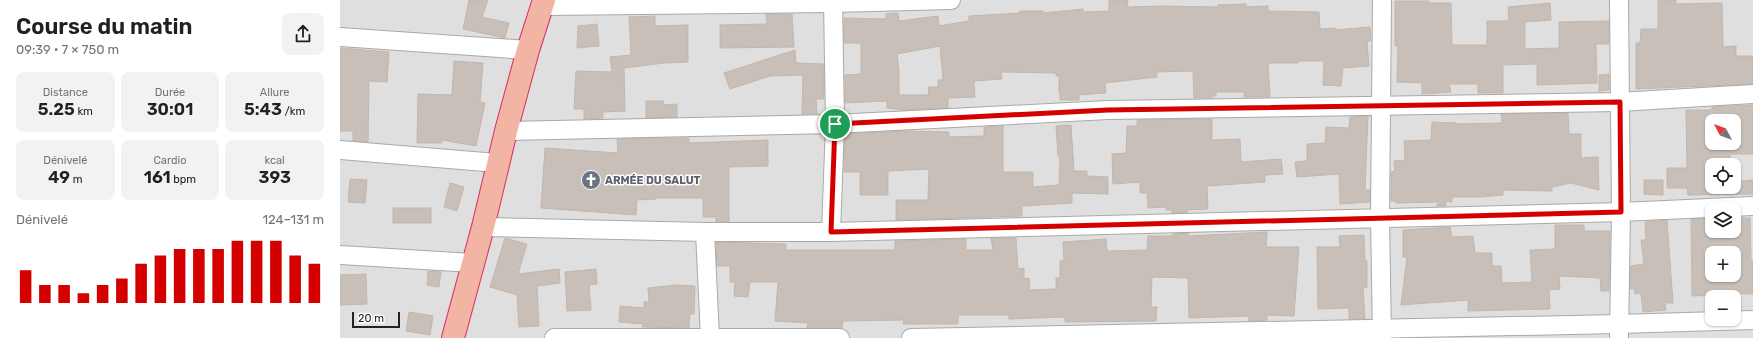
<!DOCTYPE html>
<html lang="fr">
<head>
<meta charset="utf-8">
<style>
  :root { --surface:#fff; --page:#f2f2f2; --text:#202124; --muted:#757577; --accent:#d40000 }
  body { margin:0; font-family:Rubik,sans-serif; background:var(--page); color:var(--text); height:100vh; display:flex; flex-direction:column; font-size:15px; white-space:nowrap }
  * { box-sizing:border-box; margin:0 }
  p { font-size:13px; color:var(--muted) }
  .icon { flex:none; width:22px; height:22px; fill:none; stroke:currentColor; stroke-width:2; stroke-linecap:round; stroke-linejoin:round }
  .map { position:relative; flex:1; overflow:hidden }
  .details { display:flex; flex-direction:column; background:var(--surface); width:340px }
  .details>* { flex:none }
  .needle { width:26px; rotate:311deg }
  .buttons { position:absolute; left:1365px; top:114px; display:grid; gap:8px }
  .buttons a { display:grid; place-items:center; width:36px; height:36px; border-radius:8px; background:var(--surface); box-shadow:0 1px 3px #0004; font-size:20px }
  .scale { position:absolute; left:12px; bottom:10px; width:48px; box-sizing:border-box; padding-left:4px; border:2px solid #222; border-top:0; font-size:11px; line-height:14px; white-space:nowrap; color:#222; -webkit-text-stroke:3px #fff; paint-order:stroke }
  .pin { position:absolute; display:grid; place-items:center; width:34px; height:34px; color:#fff; margin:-17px; border:2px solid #fff; border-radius:50%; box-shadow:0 1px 4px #0007 }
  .round { display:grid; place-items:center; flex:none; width:42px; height:42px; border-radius:8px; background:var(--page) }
  .headline { display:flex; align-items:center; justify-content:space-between; height:68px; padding:0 16px }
  h1 { font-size:22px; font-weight:600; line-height:30px }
  .stats { display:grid; grid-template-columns:repeat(3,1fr); gap:6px; height:68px; padding:4px 16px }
  .stats div { display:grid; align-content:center; border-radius:8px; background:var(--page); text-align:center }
  .stats b { font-size:17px; font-weight:600 }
  .stats small { font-size:11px; font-weight:400 }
  .stats p { font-size:11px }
  .chart { height:112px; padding:8px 16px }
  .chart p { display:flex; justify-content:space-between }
  .chart svg { width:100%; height:72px; margin-top:4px; stroke:var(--accent); stroke-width:6 }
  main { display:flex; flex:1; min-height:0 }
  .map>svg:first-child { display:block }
</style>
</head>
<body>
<main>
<section class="details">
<div class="headline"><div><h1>Course du matin</h1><p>09:39 · 7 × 750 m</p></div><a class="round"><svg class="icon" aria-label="share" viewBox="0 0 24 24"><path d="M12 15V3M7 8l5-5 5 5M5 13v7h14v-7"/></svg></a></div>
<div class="stats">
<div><p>Distance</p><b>5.25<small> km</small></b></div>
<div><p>Durée</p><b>30:01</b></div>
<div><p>Allure</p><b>5:43<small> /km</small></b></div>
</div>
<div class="stats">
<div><p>Dénivelé</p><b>49<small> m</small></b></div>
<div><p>Cardio</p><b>161<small> bpm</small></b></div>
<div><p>kcal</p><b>393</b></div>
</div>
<div class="chart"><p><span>Dénivelé</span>124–131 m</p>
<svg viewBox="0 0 160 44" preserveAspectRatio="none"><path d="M5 44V24M15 44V33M25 44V33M35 44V38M45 44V33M55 44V29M65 44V20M75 44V15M85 44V11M95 44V11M105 44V11M115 44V6M125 44V6M135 44V6M145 44V15M155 44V20"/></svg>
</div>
</section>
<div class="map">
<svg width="1413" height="338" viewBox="0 0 1413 338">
  <rect width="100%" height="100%" fill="#f2efe9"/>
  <path fill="#e0dfdf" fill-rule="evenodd" d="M0,0H1413V338H0ZM1372,121H1394V143H1372ZM1372,165H1394V187H1372ZM1372,209H1394V231H1372ZM1372,253H1394V275H1372ZM1372,297H1394V319H1372Z"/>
  <g fill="#c7bfb8" stroke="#c4b6ab" fill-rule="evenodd">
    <path d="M129,0H148L142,17L169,23L165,38L123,29Z"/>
    <path d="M769,0H788L787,7L823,6L878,7V5L906,4V7L928,6V11L979,12L980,29L995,28V30L1030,27L1031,41H1027L1029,66L1003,68L1001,86L983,85L984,61H958V63H928L930,97H904V92H876V96H872V98H854L853,71L817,72V77L765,83L766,93L739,95V100H720V93H719V76H716V73L661,72L662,79L634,81L635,97L608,98V108L563,110L547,108V101L505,103V75L521,74V43H504V18L546,19V14L558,13L559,21L598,16L599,26L629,21V16L680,13V11H703V13L743,9V12L769,11ZM600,46L603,80H598V87H588L589,95H559V71L557,54Z"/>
    <path d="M1318,0H1336V4L1382,3L1383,47L1396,46V56H1413V84L1296,89V43H1300L1301,29H1318Z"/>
    <path d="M1055,1H1089V3H1111L1112,45H1147V21H1169L1168,7L1210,3L1211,20L1185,22V49L1219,48V22L1269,21V44H1256L1257,83L1197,85V64L1163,65V93H1138V84H1109L1111,92L1082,94V83L1057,82L1058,46H1055Z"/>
    <path d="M426,14H452L454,47L380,48V25L427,24Z"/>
    <path d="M315,16V26L348,25V62L324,63L284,68L285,111L263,112V118L244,119V109H234L236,71L272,72L270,57L291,55L289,17Z"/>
    <path d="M257,24L259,46L237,48L238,26Z"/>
    <path d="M0,48L49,52L47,82L29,81L28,142L13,141V131H0Z"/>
    <path d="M455,50L456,63L484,64V99H476L477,114H462L463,75L430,76L390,89L384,73Z"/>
    <path d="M114,61L143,63L140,102L145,103L136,146L102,140V143H77L78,94L112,95Z"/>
    <path d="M1269,74V90L1259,91V75Z"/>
    <path d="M306,101H324L323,105L337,104V117L306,118Z"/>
    <path d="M1413,105V154H1390V165H1372V187H1394V182L1413,180V194L1348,195L1347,188H1327V168H1347L1346,110H1372V107ZM1372,121H1394V143H1372Z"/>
    <path d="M1228,113L1229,134H1241V158L1258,157L1259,190L1231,183L1212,187V191L1163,190V195L1141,197H1112V202H1105L1106,206H1096L1099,202L1056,203V201H1051V172L1055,171L1054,161L1065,160L1064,141L1091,140L1092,122L1116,123V124L1162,123L1161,114Z"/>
    <path d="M1028,116L1025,190H1030V202L1000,204L999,174L957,177L955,162L967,161V144L985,143L986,127L1009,128L1010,117Z"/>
    <path d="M872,119V140L900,139L901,162L941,159L943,174L925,175V182L867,186L868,209L847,210L848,212L832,213V210H826V207L808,208L807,193H800V182L773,184L772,154L786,153L787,126H797V120Z"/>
    <path d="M731,125L734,171H747V176L768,177V194L732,193V203L682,206V216L556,220V200H588L589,169L548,171V195H520V172H504L505,134L566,131L609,132V137L644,136V127L663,126V172H693V187L719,185L720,156H718L716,126Z"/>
    <path d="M349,138V143L428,140V166L389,167V222H376V217H363V198H316V199L297,200L296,215L201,208L205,148L278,153L277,139Z"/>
    <path d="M10,179L27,180L25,203L8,202Z"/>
    <path d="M1304,180H1323V195L1304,194Z"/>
    <path d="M110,183L124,187L117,211L104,207Z"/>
    <rect x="53" y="208" width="38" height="15"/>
    <path d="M1372,218V231H1394V221H1397V218H1410L1411,261H1413V294L1380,293V295L1352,296L1351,219ZM1372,253H1394V275H1372Z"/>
    <path d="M1327,220L1333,303H1325L1326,310L1303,312L1301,293L1295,294L1294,288L1290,289L1291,266L1304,264L1301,240H1306L1305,222Z"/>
    <path d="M1215,225H1244V231H1270L1269,291H1261L1260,278L1219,276L1220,289L1209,290L1210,309L1128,311V300L1061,305L1067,257H1063V230L1110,227L1112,237L1133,236L1135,253H1152V266H1161L1162,283L1192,282L1190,250L1215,249Z"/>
    <path d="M927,232L926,247H959L954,316L927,315V320L909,321V316L849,318L848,278L812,277L811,307H817L816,321L725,322V317L669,319V315H618V324H563L564,320L503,321L502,328H467L468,323L435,321L438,282H410L408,297L394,296L395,282H390V266H377L376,242L446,244V250H555V241L626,239V250H653L651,238H676L678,269L684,268V279L689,278L690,290L716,289V278H720V261L724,260L723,242L766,239L767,251L807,250L808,236H833V234L848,233L849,236Z"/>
    <path d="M1024,235L1025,261H1027V288L1023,287L1025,319H1009V308L978,309L977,247H1000L999,236Z"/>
    <path d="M165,238L187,244L178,274L219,269L220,283L197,286L199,326L179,327L177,295L150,287Z"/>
    <path d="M256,269L257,284L249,285L251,310L227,311L225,272Z"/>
    <path d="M88,271L101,272L99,287L87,285Z"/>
    <path d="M26,274L27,304L0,305V275Z"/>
    <path d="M336,285L355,286L354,314H350L349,328L302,327L303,324L279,322L280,306L304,308V302H309L308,288Z"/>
    <path d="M69,312L93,316L90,335L66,331Z"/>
  </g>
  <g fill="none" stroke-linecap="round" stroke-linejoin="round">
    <g stroke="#a9a9a9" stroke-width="20">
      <g id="minor">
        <path d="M202,6L493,3L611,0"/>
        <path d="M0,37L188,50"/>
        <path d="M166,131L495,124L768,110L1279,102L1413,94"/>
        <path d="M0,150L157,163"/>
        <path d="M143,227L365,232H491L1281,212L1413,206"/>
        <path d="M365,232L370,338"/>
        <path d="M491,232L495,124L493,0"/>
        <path d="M0,255L133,263"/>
        <path d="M214,338H500"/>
        <path d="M571,338L1279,324L1413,320"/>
        <path d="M1042,338L1040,217L1042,0"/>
        <path d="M1279,338L1281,212L1279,0"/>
      </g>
    </g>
    <g stroke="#dc2a67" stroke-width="24">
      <path id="trunk" d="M113,338L143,227L166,131L188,50L204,0"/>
    </g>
    <use href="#minor" stroke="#fff" stroke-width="18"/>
    <use href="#trunk" stroke="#f2b4a3" stroke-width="22"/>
  </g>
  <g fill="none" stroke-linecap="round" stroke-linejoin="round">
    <g stroke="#fff" stroke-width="8">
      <path id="route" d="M1280,102L1281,212L491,232L495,124L768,110Z"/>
    </g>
    <use href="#route" stroke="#d40000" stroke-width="5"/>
  </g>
  <defs>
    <g id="church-disc" transform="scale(1)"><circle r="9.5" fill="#6b7280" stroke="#fff"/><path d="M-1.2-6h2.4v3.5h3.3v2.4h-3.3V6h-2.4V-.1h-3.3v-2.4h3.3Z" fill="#fff"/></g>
  </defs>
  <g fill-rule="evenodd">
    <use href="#church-disc" x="251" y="180"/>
  </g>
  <g text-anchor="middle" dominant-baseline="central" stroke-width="3" stroke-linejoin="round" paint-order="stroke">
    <g font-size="11" font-weight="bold" fill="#5b616d" stroke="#fff" text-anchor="start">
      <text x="265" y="180">ARMÉE DU SALUT</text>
    </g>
  </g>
</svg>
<div class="buttons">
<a><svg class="needle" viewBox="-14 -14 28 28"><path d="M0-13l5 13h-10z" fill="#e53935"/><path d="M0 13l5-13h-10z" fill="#757577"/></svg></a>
<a><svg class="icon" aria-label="locate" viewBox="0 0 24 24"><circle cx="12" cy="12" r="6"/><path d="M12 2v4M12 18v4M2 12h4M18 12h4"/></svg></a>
<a><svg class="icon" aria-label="layers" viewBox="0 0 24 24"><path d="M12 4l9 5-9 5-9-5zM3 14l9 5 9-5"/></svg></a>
<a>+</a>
<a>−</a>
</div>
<div class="scale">20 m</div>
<div class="pin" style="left:495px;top:124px;background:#1e9e55"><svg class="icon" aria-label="arrive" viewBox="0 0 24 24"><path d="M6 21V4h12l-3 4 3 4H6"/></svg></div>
</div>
</main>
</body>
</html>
